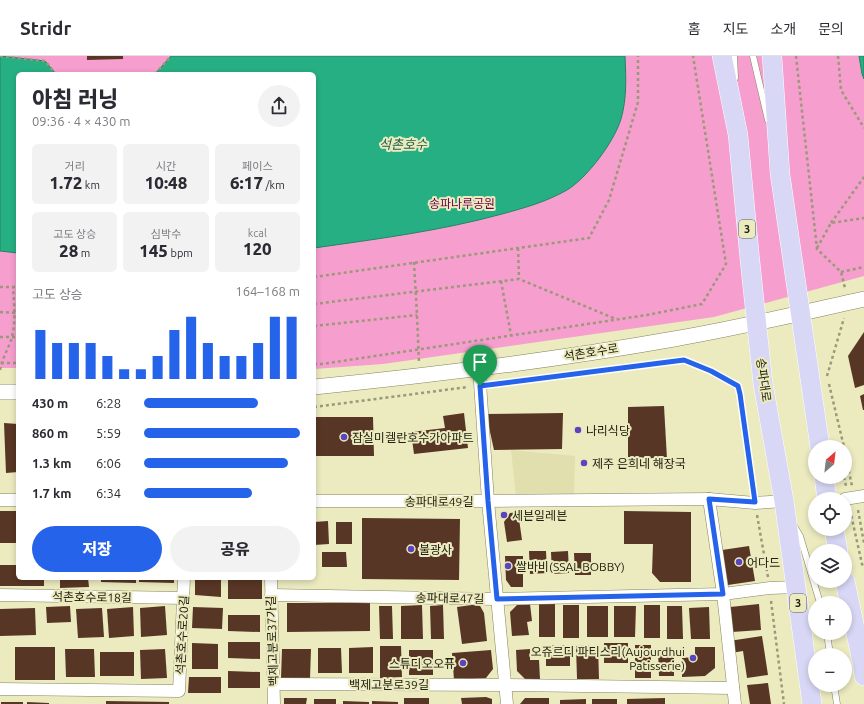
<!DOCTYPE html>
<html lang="ko">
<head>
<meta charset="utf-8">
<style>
  :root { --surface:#fff; --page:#f2f2f3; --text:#2b2b33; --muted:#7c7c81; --line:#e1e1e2; --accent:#2563eb }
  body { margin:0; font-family:Ubuntu,"Noto Sans KR",sans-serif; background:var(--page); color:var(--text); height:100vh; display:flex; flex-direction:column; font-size:15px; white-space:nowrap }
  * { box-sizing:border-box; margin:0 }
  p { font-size:13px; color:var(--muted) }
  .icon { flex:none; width:22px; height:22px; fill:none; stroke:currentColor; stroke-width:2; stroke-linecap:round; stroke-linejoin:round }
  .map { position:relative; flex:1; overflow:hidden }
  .sheet { position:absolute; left:16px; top:16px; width:300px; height:508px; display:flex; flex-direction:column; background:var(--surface); border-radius:6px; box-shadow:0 2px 6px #0003 }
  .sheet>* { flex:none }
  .needle { width:26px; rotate:28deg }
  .fabs { position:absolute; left:808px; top:384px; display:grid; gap:8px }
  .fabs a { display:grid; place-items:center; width:44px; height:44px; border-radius:50%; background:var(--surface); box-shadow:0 2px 6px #0003; font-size:20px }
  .pin { position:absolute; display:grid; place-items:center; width:34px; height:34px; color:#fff; margin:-41px -17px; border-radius:50% 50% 50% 0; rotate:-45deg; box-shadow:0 0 4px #0007 }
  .pin .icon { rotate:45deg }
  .round { display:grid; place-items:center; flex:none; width:42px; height:42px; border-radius:21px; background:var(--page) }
  .headline { display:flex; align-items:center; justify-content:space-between; height:68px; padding:0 16px }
  h1 { font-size:22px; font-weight:800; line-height:30px }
  .figures { display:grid; grid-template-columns:repeat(3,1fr); gap:6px; height:68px; padding:4px 16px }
  .figures div { display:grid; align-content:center; border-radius:6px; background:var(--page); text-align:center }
  .figures b { font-size:17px; font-weight:800 }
  .figures small { font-size:11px; font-weight:400 }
  .figures p { font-size:11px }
  .chart { height:112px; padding:8px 16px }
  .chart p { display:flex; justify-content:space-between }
  .chart svg { width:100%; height:72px; margin-top:4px; stroke:var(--accent); stroke-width:6 }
  .action { display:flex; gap:8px; margin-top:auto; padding:8px 16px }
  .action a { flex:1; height:46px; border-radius:24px; background:var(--accent); color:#fff; font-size:16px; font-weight:800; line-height:46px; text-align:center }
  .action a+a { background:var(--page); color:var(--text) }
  ul { padding:0 16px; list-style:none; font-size:13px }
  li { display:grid; grid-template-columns:64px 48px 1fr; align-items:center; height:30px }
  li i { height:10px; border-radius:5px; background:var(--accent) }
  header { display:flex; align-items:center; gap:24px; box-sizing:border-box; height:56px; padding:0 20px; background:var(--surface); border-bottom:1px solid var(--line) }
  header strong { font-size:19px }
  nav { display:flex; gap:22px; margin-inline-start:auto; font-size:14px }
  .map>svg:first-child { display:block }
</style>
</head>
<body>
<header>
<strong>Stridr</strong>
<nav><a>홈</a><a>지도</a><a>소개</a><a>문의</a></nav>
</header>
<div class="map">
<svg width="864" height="648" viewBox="0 0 864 648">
  <rect width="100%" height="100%" fill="#eceabf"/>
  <path fill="#e1dfad" d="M511,394L575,400L574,440H516Z"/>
  <path fill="#f69ece" d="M0,0H864V220L714,261L383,308L314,313V18H18V312H0Z"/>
  <g fill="#27af84" stroke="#258461">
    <path d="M0,0L45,5L56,18H18V197L0,195Z"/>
    <path d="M171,0H625C626,22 627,42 621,63C614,86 587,122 567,134C546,146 524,152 502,158C440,175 377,183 314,192V18H155Z"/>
    <path d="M859,0H864V23L862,18Z"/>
  </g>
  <g fill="#583625">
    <path d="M87,0H123V3L87,4Z"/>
    <path d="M864,276V329L855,332L848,300Z"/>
    <path d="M864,338V354H863L860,340Z"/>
    <path d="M664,350L667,403L628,401V351Z"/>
    <path d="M464,357L468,392L414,398L411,376L445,372L443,360Z"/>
    <path d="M563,357L562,393L494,394L486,358Z"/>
    <path d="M314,361H373L374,400H314Z"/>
    <path d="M4,367L18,368V416L6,417Z"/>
    <rect x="0" y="455" width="18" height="32"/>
    <path d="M624,455L691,456V526H660L652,517L653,488H624Z"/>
    <path d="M518,456L522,484L507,486L504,466L510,457Z"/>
    <path d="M362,462L460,463L459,524L362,523Z"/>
    <path d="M328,465L329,488L314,489V466Z"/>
    <rect x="336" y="466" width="16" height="22"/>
    <path d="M749,490L755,525L728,529L722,494Z"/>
    <path d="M529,495H546L547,517L530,518Z"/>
    <path d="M568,495L569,517L552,518L551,496Z"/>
    <rect x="314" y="496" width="2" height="21"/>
    <path d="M322,496H346L347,511H322Z"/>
    <path d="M574,497H591V519H575Z"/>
    <path d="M505,500H523V531H511L506,524Z"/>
    <path d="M0,509H18V522H44V530H0Z"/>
    <path d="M60,522H88L89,531L60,532Z"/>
    <path d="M101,522H136V527L101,526Z"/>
    <path d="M139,522H174V527L139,526Z"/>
    <path d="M195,522H221V541L195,539Z"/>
    <rect x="228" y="522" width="34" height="21"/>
    <path d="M287,547H370V575L287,576Z"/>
    <path d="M479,548L484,557L487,585L462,588L457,551Z"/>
    <path d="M530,548L532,565L527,566L529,579L512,580L510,556L517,549Z"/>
    <rect x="539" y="548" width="16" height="33"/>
    <path d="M759,548L761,574L732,576L730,551Z"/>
    <path d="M422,549L423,583H401V550Z"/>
    <path d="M443,549L444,583H431L430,550Z"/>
    <rect x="563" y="549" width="16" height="33"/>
    <rect x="644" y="549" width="16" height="33"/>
    <path d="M70,550L71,566L47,567L46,551Z"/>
    <path d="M165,550L167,579L141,581L140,552Z"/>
    <path d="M379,550H392L393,583H380Z"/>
    <rect x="587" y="550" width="21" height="31"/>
    <path d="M614,550H636L635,581H614Z"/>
    <path d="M667,550H682L683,583H667Z"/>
    <path d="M133,551L134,580L109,582L107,553Z"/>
    <path d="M193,551L223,552L222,573L192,572Z"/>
    <path d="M709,551L710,583H691L689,552Z"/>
    <path d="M35,552L36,579L0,580V553Z"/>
    <path d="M102,552L104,581L78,582L76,553Z"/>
    <path d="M228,559H260V576L228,575Z"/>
    <path d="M762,580L768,619L747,622L743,595L731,597L729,585Z"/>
    <path d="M228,586H260V603L228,602Z"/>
    <path d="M192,587L218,588V613H192Z"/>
    <rect x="604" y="587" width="24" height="20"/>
    <rect x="546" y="589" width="24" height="21"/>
    <path d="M598,589L599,623H577L576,590Z"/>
    <rect x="635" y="589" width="16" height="33"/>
    <path d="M380,590H401L402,621L380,622Z"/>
    <rect x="15" y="591" width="40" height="33"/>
    <path d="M373,591V617H349V592Z"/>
    <path d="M695,591H715V612L705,620L682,621V602L695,601Z"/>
    <path d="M318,592H341L342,617H318Z"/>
    <path d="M65,593H94L95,621H66Z"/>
    <path d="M165,593L167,622L141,623L140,594Z"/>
    <path d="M282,593H311L310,622H281Z"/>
    <path d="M530,593V604H539L540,623H525L517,615L516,594Z"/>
    <rect x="409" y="594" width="24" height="25"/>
    <path d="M491,594L493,613L486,622L454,624L452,597Z"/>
    <path d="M658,595H674V620H659Z"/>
    <rect x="100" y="596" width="34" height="24"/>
    <path d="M228,615L260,616V632H228Z"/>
    <path d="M189,621H221V637H188Z"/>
    <path d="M768,627L771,648H750L747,629Z"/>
    <path d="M486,641L492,643V648H462L461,642Z"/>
    <path d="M284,642H307L306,648H284Z"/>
    <rect x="404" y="642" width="25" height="6"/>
    <path d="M525,642H549V648H520Z"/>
    <path d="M665,642V648H627V643Z"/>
    <rect x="314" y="643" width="22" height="5"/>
    <path d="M586,643V648H560V644Z"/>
    <rect x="592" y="643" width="25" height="5"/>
    <path d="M106,645L169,646V648H106Z"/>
    <path d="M343,645L369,646V648H343Z"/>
    <path d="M372,645L398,646V648H372Z"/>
    <rect x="1" y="646" width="22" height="2"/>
    <path d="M27,646L49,647V648H27Z"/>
  </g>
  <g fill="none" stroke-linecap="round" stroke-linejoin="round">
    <g stroke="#86845c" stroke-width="7">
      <g id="service">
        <path d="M734,0L735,22"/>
        <path d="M753,0L768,64"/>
        <path d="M794,470L800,480L820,547"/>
        <path d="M827,577L830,599"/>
        <path d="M834,629L837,648"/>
      </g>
    </g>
    <g stroke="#86845c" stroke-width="13">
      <g id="minor">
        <path d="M479,312L488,445L507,648"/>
        <path d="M709,443L723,538L735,648"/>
        <path d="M845,443L864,440"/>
        <path d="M0,444H18"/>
        <path d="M314,445H488L709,443L755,447L784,445"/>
        <path d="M271,522L274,648"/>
        <path d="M0,539L184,542"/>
        <path d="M271,539L497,543L723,538L770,532L796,531"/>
        <path d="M274,628L505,629L733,632"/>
        <path d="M0,633L179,635L184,522"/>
      </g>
    </g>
    <g stroke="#86845c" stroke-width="16">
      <g id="tertiary">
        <path d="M314,331C435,319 555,304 674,283C738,272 801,257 864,243"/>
        <path d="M0,336H18"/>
      </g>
    </g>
    <g stroke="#fff" stroke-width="20">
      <g id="primary">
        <path d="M722,0L738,79L750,205L763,328L784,445L812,648"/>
        <path d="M772,0L780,118L820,391"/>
        <path d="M824,421L827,443"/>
        <path d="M834,473L838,495"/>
        <path d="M845,525L862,606L864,620"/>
      </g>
    </g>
    <g stroke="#9b9979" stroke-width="2.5" stroke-dasharray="3 3" stroke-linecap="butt">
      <path d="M0,0L45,5L56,18"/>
      <path d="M796,0L817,193L841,216L845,232"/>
      <path d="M838,0L841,34L864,72"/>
      <path d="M155,18L171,0"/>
      <path d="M831,167L864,121"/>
      <path d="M518,192L519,223"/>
      <path d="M817,192L831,167L864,162"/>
      <path d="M414,206L417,259L419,306"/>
      <path d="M841,216L864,211"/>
      <path d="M314,221L589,182L609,144L638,46V0"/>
      <path d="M501,225L511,279"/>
      <path d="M0,231H18"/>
      <path d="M314,248L519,223L616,263"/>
      <path d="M0,256L18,257"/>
      <path d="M314,270L417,259"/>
      <path d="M0,281H18"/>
      <path d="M1,307H18"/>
      <path d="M314,308H322L647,259L702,248L726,208L693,0"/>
      <path d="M0,314C2,302 9,292 12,281C16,265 14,247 13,231"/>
      <path d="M827,320L844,262"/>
      <path d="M493,328L684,305L711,315L738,330L753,434"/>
      <path d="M829,328L844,391"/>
      <path d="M314,351L468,331"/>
      <path d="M845,397L852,430"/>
      <path d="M844,421L846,430"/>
      <path d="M850,454L862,508L864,512"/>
      <path d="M858,454L864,487"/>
      <path d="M757,459L768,521"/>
      <path d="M771,545L784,648"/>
    </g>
    <use href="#service" stroke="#fff" stroke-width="6"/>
    <use href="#minor" stroke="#fff" stroke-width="12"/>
    <use href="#tertiary" stroke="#fff" stroke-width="15"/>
    <use href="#primary" stroke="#d8d7f5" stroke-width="19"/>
  </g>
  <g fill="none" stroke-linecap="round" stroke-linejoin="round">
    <g stroke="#fff" stroke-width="8">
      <path id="route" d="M684,304L711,315L738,330L740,338L755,446L709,443L723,538L497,543L488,445L480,330Z"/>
    </g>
    <use href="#route" stroke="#2563eb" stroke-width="5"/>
  </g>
  <g fill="#5b45bd" stroke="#eceabf" stroke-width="1.5">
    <circle cx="578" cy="374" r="4"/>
    <circle cx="344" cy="381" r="4"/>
    <circle cx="584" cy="407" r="4"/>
    <circle cx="504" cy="459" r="4"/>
    <circle cx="411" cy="493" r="4"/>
    <circle cx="739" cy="506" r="4"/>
    <circle cx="508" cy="510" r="4"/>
    <circle cx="693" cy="602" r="4"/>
    <circle cx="463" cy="607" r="4"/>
  </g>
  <g text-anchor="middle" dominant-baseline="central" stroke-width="4" stroke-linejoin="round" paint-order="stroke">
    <g fill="#eceabf" stroke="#5e5d44" stroke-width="1">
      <rect x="739" y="164" width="16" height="18" rx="3"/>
      <rect x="790" y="538" width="16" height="18" rx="3"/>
    </g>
    <g font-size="11" font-weight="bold" fill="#212010">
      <text x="747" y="173">3</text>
      <text x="798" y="547">3</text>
    </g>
    <g font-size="12" fill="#71004f" stroke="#eceabf">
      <text x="462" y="147">송파나루공원</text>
    </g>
    <g font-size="12" fill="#212010" stroke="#eceabf">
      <text transform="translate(591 296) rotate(-9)">석촌호수로</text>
      <text transform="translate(764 324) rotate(82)">송파대로</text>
      <text x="439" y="445">송파대로49길</text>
      <text transform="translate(92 541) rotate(1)">석촌호수로18길</text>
      <text transform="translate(450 542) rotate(1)">송파대로47길</text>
      <text transform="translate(182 579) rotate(-87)">석촌호수로20길</text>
      <text transform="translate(272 585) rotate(-92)">백제고분로37가길</text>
      <text x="389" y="628">백제고분로39길</text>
    </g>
    <g font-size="12" fill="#212010" stroke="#eceabf" text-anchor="start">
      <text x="586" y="374">나리식당</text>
      <text x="352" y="381">잠실미켈란호수가아파트</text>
      <text x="592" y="407">제주 은희네 해장국</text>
      <text x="512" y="459">세븐일레븐</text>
      <text x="419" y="493">불광사</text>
      <text x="747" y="506">어다드</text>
      <text x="516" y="510">쌀바비(SSAL BOBBY)</text>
      <text x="685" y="595" text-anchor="end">오쥬르디 파티스리(Aujourdhui<tspan x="685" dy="14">Patisserie)</tspan></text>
      <text x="455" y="607" text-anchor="end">스튜디오오퓨</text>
    </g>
    <g font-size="13" font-style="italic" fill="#1e6049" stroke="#eceabf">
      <text x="403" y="88">석촌호수</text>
    </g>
  </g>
</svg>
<div class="fabs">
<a><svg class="needle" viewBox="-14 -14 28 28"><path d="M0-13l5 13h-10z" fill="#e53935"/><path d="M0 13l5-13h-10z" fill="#7c7c81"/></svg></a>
<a><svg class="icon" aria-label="locate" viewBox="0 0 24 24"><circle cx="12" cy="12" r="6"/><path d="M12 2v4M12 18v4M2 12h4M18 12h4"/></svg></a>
<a><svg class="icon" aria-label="layers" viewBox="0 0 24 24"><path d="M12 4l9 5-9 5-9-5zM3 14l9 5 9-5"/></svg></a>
<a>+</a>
<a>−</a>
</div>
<div class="pin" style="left:480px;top:330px;background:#1e9e55"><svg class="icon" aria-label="arrive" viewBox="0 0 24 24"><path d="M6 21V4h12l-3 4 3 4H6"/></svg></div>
<section class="sheet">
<div class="headline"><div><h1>아침 러닝</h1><p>09:36 · 4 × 430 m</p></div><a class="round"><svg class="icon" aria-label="share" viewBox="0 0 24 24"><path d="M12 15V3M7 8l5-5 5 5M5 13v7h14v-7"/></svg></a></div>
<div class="figures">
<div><p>거리</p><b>1.72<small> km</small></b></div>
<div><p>시간</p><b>10:48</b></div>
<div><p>페이스</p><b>6:17<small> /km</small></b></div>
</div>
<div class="figures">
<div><p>고도 상승</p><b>28<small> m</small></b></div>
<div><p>심박수</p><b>145<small> bpm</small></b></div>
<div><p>kcal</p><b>120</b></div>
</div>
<div class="chart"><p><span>고도 상승</span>164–168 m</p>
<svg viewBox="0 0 160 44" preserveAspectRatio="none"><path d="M5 44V14M15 44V22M25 44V22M35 44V22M45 44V30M55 44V38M65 44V38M75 44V30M85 44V14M95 44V6M105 44V22M115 44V30M125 44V30M135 44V22M145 44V6M155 44V6"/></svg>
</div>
<ul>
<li><b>430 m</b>6:28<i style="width:73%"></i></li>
<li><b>860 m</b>5:59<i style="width:100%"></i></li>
<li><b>1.3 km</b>6:06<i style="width:92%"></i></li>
<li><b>1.7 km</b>6:34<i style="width:69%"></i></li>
</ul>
<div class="action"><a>저장</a><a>공유</a></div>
</section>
</div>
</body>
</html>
